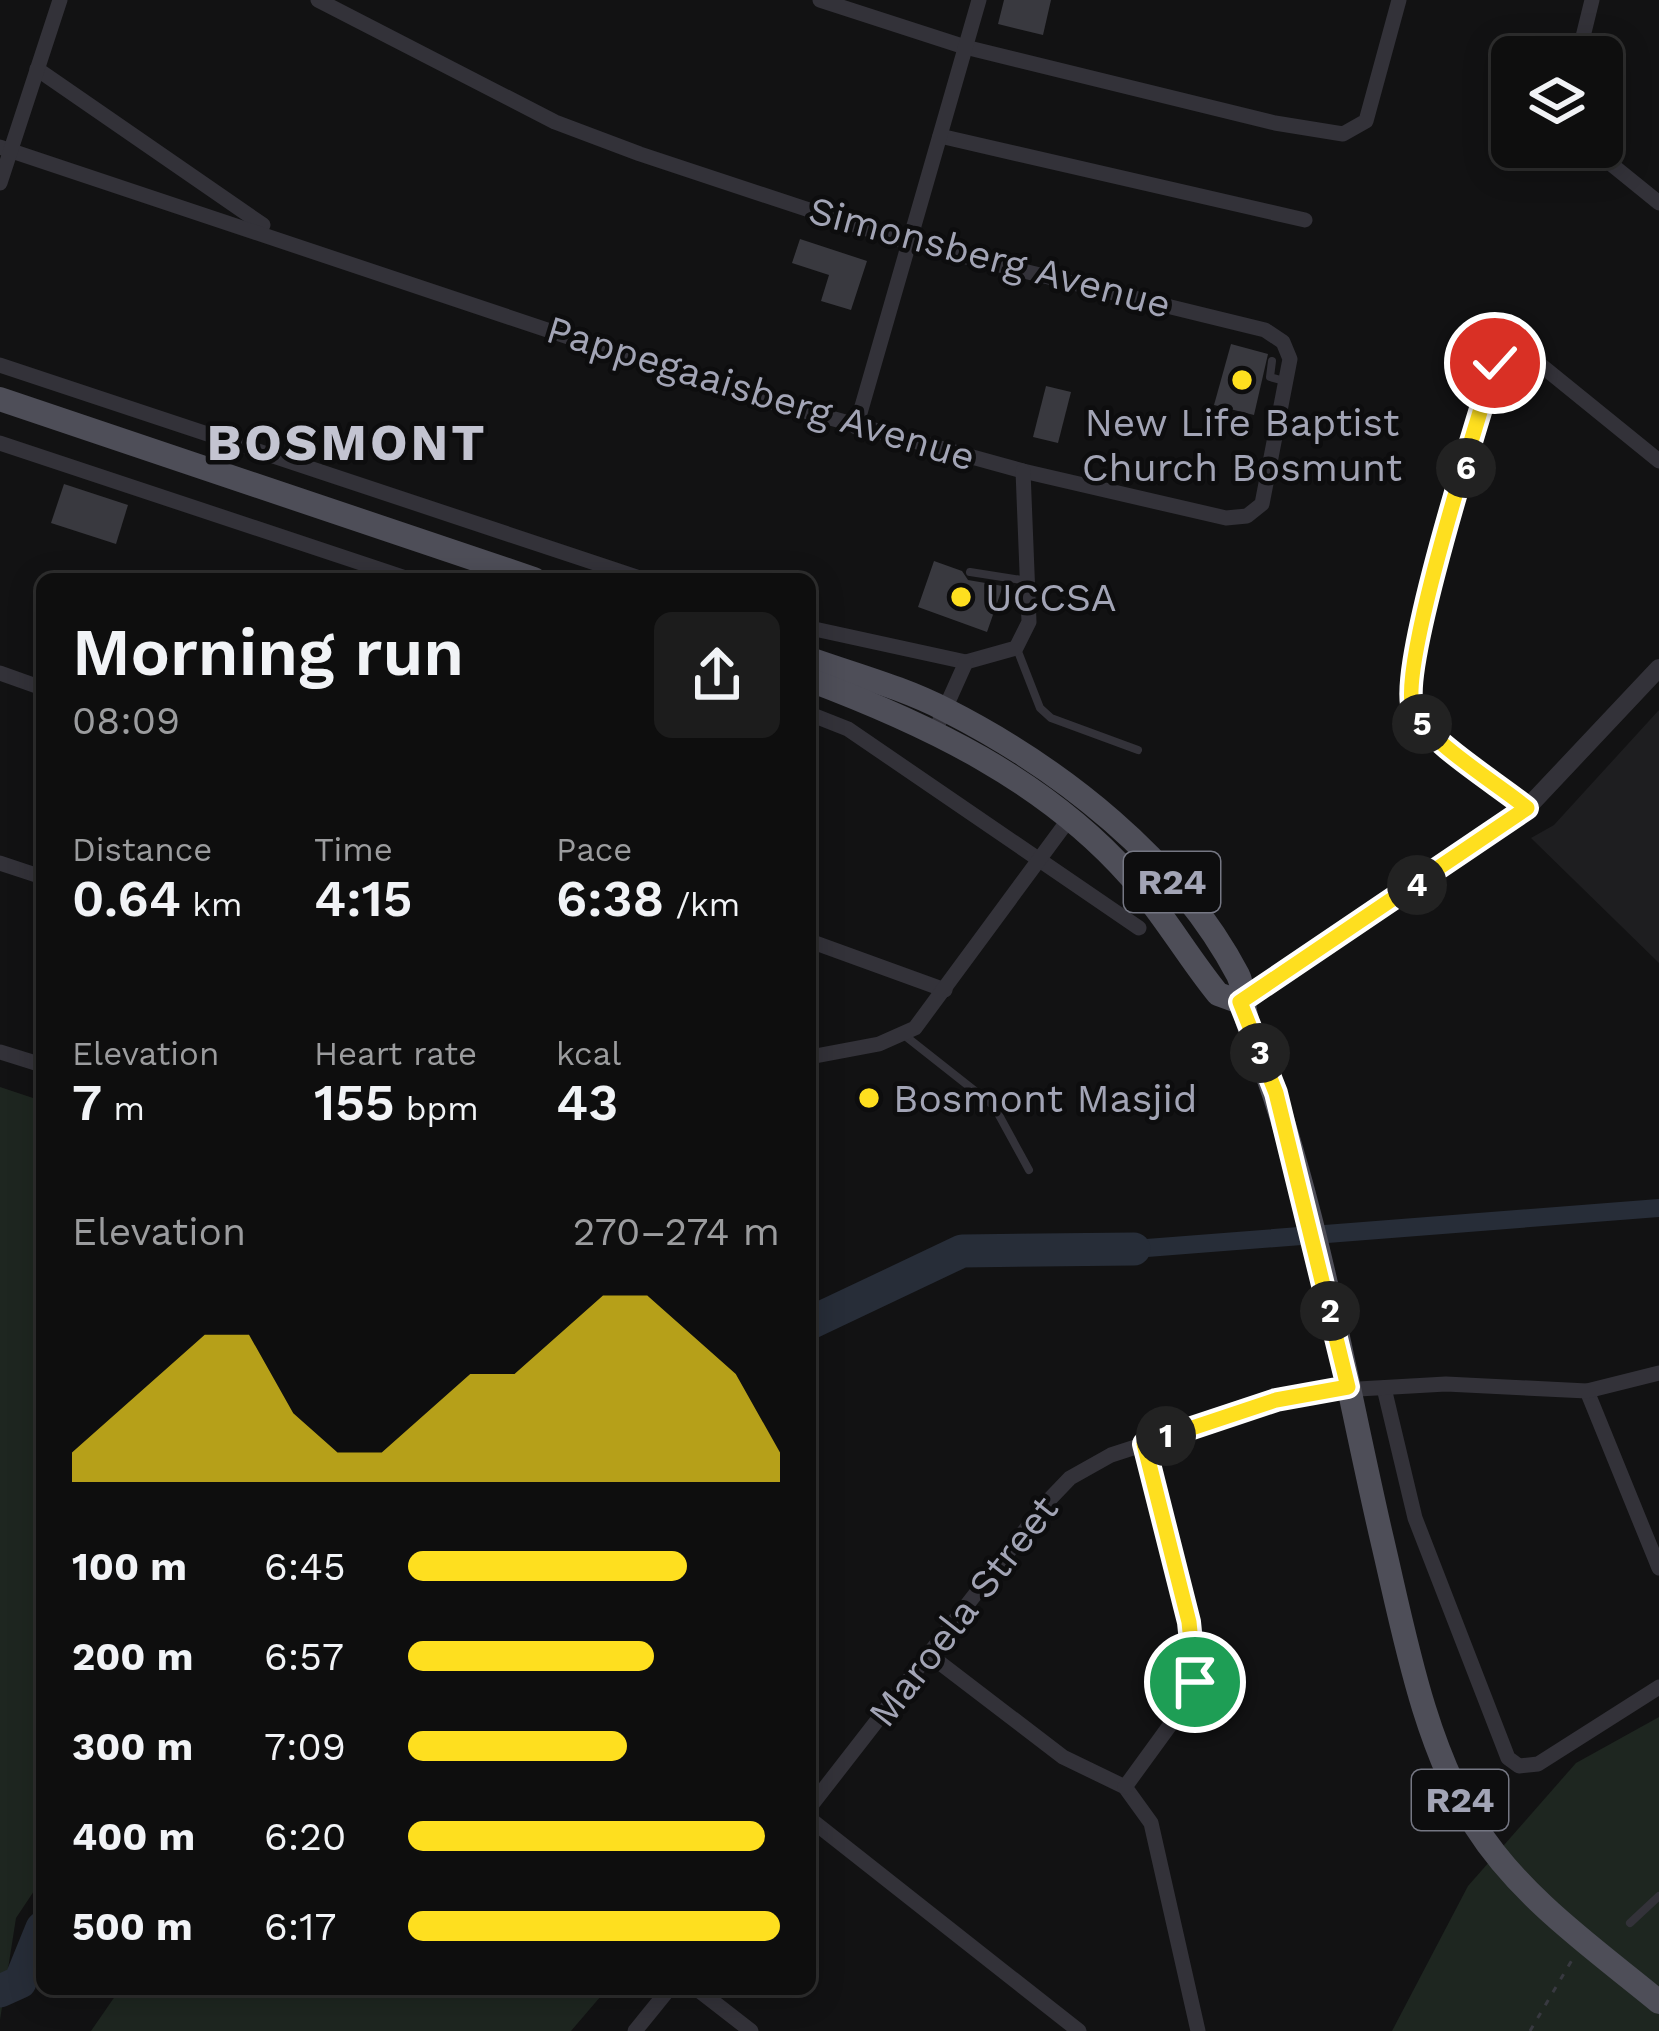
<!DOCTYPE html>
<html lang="en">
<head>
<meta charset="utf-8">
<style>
  :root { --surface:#0e0e0e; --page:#1c1c1c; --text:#f1f3f6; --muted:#9b9c9e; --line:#2e2e2e; --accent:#fedf1f }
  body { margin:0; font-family:"Work Sans",sans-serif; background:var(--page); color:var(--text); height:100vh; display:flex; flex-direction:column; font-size:45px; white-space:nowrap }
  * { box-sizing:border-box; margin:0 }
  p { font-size:39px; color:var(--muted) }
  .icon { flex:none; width:66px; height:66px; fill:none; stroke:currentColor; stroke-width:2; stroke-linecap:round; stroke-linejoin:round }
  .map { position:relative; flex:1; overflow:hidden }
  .drawer { position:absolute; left:36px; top:573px; width:780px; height:1422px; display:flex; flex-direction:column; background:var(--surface); border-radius:18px; box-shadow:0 6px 30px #0003,0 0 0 3px var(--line) }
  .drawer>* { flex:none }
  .controls { position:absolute; left:1491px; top:36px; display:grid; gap:24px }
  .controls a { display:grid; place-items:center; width:132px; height:132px; border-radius:18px; background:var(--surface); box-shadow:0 6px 30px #0003,0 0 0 3px var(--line); font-size:60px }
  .pin { position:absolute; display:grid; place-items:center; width:102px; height:102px; color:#fff; margin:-51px; border:6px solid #fff; border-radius:50%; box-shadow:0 3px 12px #0007 }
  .km { position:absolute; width:60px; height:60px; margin:-30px; border-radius:50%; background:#222; color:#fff; font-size:33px; line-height:60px; text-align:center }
  .round { display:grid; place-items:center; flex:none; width:126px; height:126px; border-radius:18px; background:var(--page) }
  .summary { display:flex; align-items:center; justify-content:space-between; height:204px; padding:0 36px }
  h1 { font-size:66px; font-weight:600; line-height:90px }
  .metrics { display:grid; grid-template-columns:repeat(3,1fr); gap:18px; height:204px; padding:12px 36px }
  .metrics div { display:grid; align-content:center }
  .metrics b { font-size:51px; font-weight:600 }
  .metrics small { font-size:33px; font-weight:400 }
  .metrics p { font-size:33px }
  .chart { height:336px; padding:24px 36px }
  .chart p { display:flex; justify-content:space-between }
  .chart svg { width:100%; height:216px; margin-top:12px; fill:var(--accent); opacity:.7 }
  ul { padding:0 36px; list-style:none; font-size:39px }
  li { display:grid; grid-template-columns:192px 144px 1fr; align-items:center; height:90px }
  li i { height:30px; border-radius:15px; background:var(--accent) }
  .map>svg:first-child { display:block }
</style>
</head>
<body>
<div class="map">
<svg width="1659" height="2031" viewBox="0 0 1659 2031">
  <rect width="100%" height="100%" fill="#121213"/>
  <path fill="#1e1e20" d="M1659,710V963L1531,838L1554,825Z"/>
  <g fill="#1e2620">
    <path d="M0,1087L42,1101V1879L16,1918L0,2020Z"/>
    <path d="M1659,1717V2031H1392L1468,1886L1576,1763Z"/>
    <path d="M120,1989H607L571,2031H91Z"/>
  </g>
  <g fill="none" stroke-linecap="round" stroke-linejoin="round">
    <path stroke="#272d38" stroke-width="18" d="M1134,1249L1659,1208"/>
    <g stroke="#272d38" stroke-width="33">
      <path d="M810,1323L962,1251L1134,1249"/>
      <path d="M0,1991L20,1982L42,1928"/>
    </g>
  </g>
  <g fill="#39393f">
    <path d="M1004,0H1051L1043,35L998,24Z"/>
    <path d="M800,239L867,261L851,310L821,301L829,275L792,263Z"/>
    <path d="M1231,344L1268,354L1254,415L1214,405Z"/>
    <path d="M1046,386L1071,392L1058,443L1033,437Z"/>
    <path d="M64,484L128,505L116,544L51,523Z"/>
    <path d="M934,561L962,571L968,580L1003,586L987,632L918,607Z"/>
  </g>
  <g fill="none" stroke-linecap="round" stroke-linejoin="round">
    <path stroke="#383940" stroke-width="3" stroke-dasharray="6 9" stroke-linecap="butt" d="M1530,2031L1572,1960"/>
    <g stroke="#333239" stroke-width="8">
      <path d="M1272,361L1270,377L1288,382"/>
      <path d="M970,572L1028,581"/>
      <path d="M1017,649L1040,708L1051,718L1138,750"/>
      <path d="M904,1035L994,1106L1029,1170"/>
      <path d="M1630,1923L1659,1896"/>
    </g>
    <g stroke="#333239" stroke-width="15">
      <path d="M820,0L965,47L1275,123L1343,134L1366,121L1399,0"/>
      <path d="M1578,57L1592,0"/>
      <path d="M37,69L263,225"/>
      <path d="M940,136L1305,220"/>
      <path d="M0,147L718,387L1023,471L1226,518L1247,516L1262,504L1290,359L1283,342L1265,330L909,243L640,154L555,122L318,0"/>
      <path d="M1590,147L1659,203"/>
      <path d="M0,183L60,0"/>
      <path d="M0,365L643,579"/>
      <path d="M856,427L979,0"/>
      <path d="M0,443L409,579"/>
      <path d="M810,628L966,662L1016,648L1029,622L1023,471"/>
      <path d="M0,673L42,688"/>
      <path d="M810,714L848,729L1139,928"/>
      <path d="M935,731L966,662"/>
      <path d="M1527,808L1424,725L1408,698L1421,630L1498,357L1512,350L1526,353L1659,461"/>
      <path d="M0,863L42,877"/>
      <path d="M810,941L945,990"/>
      <path d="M0,1052L42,1065"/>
      <path d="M810,1057L879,1044L915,1028L1072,815"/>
      <path d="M1384,1388L1415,1518L1508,1758L1519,1766L1538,1764L1659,1687"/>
      <path d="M1587,1391L1659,1568"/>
      <path d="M927,1653L1063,1757L1125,1787L1151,1823L1198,2031"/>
      <path d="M1125,1787L1189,1699L1196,1665L1144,1444"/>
      <path d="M810,1807L1047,1502L1070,1478L1111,1455L1306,1392L1446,1384L1587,1391L1659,1373"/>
      <path d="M810,1819L1079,2031"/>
      <path d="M697,1989L751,2031"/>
      <path d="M635,2031L669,1989"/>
    </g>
    <path stroke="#333239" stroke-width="18" d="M1240,1002L1527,808L1659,668"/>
    <g stroke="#4e4e58" stroke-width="24">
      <path d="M0,399L534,579"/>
      <path d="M810,659C855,675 904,688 946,710C1060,768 1177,859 1238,975C1245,989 1242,1009 1249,1026C1314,1188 1342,1366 1381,1535C1404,1632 1423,1742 1476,1827C1521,1898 1596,1950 1659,2002"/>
      <path d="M810,680C927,724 1045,780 1130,876C1163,913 1187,956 1218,994L1240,1002"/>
    </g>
  </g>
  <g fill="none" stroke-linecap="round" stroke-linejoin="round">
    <g stroke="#fff" stroke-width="24">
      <path id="route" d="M1195,1682L1189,1622L1144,1444L1276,1400L1348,1387L1276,1093L1240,1002L1527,808C1499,785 1429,742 1414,712C1395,675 1479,417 1495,363"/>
    </g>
    <use href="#route" stroke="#fedf1f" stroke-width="15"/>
  </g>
  <g fill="#fedf1f" stroke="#0d0d0e" stroke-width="4.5">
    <circle cx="1242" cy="380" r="12"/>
    <circle cx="961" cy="597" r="12"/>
    <circle cx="869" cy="1098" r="12"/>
  </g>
  <g text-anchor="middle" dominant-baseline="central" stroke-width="9" stroke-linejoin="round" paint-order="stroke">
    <g fill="#0d0d0e" stroke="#757783" stroke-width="3">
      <rect x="1124" y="852" width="96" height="60" rx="9"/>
      <rect x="1412" y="1770" width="96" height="60" rx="9"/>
    </g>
    <g font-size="36" font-weight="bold" fill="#a2a4b5">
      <text x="1172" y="882">R24</text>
      <text x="1460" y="1800">R24</text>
    </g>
    <g font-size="39" fill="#a2a4b5" stroke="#0d0d0e">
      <text transform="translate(990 257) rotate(15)">Simonsberg Avenue</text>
      <text transform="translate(761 393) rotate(17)">Pappegaaisberg Avenue</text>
      <text transform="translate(963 1611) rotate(-52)">Maroela Street</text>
    </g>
    <g font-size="39" fill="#a2a4b5" stroke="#0d0d0e" text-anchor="start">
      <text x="1242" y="422" text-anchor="middle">New Life Baptist<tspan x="1242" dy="45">Church Bosmunt</tspan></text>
      <text x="985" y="597">UCCSA</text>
      <text x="893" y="1098">Bosmont Masjid</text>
    </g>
    <g font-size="51" font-weight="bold" letter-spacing="3" fill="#c3c4d1" stroke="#0d0d0e">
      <text x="347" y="442">BOSMONT</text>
    </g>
  </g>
</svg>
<div class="controls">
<a><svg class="icon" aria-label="layers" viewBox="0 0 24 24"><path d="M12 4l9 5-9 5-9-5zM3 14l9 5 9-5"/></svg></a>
</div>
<div class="pin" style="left:1195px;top:1682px;background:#1e9e55"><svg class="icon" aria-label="arrive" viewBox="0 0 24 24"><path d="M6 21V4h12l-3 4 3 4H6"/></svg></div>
<div class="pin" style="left:1495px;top:363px;background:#d93025"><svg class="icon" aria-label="check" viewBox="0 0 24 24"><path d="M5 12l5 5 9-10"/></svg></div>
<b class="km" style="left:1166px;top:1436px">1</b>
<b class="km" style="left:1330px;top:1311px">2</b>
<b class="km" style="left:1260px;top:1053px">3</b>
<b class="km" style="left:1417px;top:885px">4</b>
<b class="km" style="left:1422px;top:724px">5</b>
<b class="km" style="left:1466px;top:468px">6</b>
<section class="drawer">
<div class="summary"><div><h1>Morning run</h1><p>08:09</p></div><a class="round"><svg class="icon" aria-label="share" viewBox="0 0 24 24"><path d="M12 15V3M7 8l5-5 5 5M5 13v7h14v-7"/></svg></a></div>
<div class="metrics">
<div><p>Distance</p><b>0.64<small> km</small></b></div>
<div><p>Time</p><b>4:15</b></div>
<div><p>Pace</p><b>6:38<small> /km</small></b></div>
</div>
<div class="metrics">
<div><p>Elevation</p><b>7<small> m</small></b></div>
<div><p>Heart rate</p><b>155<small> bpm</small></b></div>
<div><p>kcal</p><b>43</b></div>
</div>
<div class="chart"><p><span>Elevation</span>270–274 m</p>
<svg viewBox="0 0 160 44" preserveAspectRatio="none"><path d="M0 44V38L10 30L20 22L30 14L40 14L50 30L60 38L70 38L80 30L90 22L100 22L110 14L120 6L130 6L140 14L150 22L160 38V44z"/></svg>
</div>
<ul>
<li><b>100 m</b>6:45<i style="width:75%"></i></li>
<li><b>200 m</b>6:57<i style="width:66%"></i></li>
<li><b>300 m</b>7:09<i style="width:59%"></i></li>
<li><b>400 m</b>6:20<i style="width:96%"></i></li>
<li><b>500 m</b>6:17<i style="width:100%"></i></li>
</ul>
</section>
</div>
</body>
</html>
